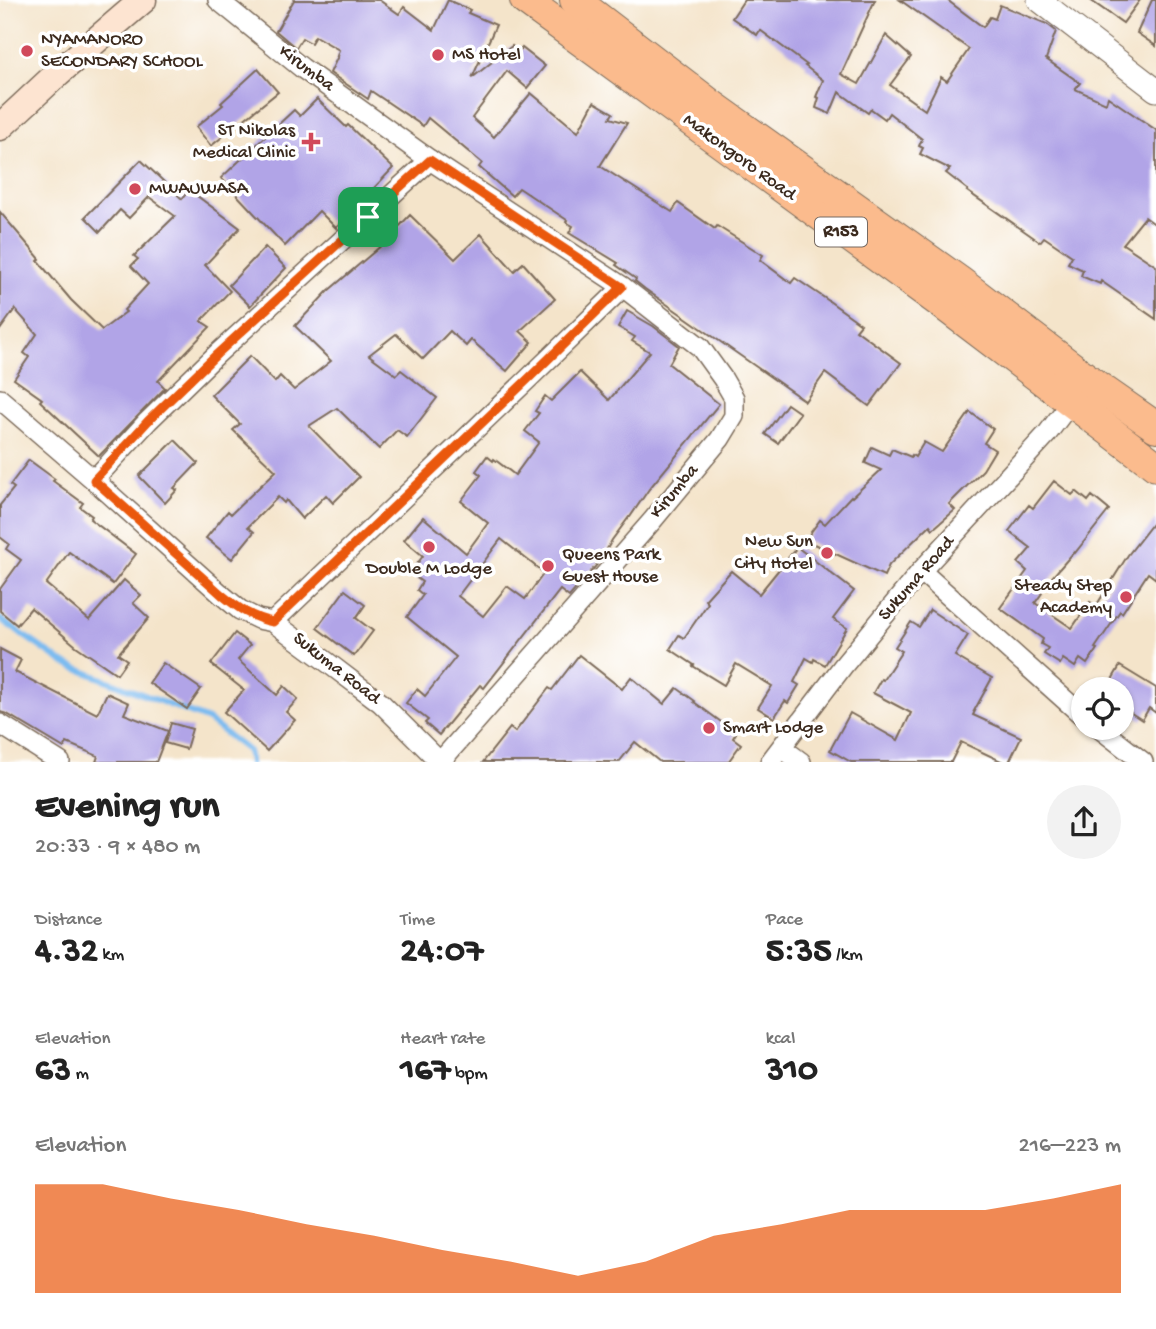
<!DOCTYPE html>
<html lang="en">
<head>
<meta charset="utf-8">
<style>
  :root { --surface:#fff; --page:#f2f2f2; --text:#222; --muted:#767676; --accent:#ea580c }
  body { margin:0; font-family:"Gochi Hand",sans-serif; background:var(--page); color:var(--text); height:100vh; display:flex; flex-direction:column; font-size:26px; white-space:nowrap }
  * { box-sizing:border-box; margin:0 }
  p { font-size:23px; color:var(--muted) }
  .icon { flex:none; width:38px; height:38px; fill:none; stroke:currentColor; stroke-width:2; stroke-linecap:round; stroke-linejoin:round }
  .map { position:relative; height:762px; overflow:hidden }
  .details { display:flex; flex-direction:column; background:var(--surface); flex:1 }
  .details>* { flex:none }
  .controls { position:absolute; left:1071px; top:677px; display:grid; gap:14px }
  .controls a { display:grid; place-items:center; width:63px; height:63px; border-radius:50%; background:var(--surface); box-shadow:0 2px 5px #0004; font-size:35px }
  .pin { position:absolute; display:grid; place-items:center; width:60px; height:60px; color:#fff; margin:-30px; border-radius:14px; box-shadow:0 4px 10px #0006 }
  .round { display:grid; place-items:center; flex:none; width:74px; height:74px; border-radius:37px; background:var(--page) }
  .head { display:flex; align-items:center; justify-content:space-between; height:119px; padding:0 35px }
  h1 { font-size:38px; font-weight:800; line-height:52px }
  .figures { display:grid; grid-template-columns:repeat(3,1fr); gap:10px; height:119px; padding:7px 35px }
  .figures div { display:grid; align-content:center }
  .figures b { font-size:35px; font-weight:800 }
  .figures small { font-size:19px; font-weight:400 }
  .figures p { font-size:19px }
  .chart { height:196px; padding:14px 35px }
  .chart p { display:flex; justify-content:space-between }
  .chart svg { width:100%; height:126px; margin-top:7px; fill:var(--accent); opacity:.7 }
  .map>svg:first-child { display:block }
</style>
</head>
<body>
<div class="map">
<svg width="1156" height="762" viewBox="0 0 1156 762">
  <rect width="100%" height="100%" fill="#fff"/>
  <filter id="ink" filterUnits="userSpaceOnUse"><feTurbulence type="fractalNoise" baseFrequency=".0143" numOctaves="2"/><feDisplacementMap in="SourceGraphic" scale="14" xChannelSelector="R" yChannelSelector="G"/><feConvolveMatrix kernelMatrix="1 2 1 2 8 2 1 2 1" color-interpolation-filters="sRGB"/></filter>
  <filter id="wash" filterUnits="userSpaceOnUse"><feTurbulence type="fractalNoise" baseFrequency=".00686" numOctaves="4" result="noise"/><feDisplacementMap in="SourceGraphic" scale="28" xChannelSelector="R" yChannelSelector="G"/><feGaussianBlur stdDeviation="1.57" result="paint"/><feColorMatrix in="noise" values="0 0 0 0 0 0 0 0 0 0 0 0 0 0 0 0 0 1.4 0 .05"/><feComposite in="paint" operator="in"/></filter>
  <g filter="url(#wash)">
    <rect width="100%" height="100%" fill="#f4e4ca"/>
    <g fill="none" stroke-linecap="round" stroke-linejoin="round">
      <path stroke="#7cbbf0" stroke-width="6" d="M0,619L65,664L208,720L248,751L250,762"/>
    </g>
    <g id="blocks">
      <g fill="#b1a4e7" fill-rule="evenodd">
        <path d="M294,0H379L399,14L404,7L434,30L448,0L470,10L468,13L496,25L472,78L512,46L518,53L522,48L545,66L527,88L507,71L472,118L494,137L531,93L578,132L594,102L613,113L610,118L627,123L600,166L672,212L678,203L715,229L717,226L763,255L760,260L791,283L795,278L829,301L861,324L856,330L901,363L869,406L825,373L805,401L645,289L635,281L636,279L616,265L618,263L569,233L573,226L566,222L567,220L519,188L512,196L479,167L482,163L428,118L423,126L371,91L368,99L330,73L338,56H337L339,50L315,36L311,43L302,38L296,48L276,31Z"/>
        <path d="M744,0H875L841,74L859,84L886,35L911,57L890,85L925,110L941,77L947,81L969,49L900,0H947L983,27L990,17L995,19L1000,5L1047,24L1056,31L1046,59L1080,83L1075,89L1106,103L1108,97L1156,130V225L1145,217L1123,244L1156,266V319L1101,281L1100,284L1081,276L1083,270L1068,263L1072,256L1044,237L1040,242L967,191L968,190L946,173L950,169L920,154L923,148L919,146L922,139L889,113L885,119L871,109L868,113L839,92L830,114L816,108L819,98L816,97L823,80L805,66L807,65L760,30L757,35L732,18Z"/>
        <path d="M1090,0H1140L1123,23Z"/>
        <path d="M1152,0H1156V46L1137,33Z"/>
        <path d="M258,69L278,92L211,146L196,127L223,105L221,103Z"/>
        <path d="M317,99L346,127L348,125L393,168L336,228L319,211L285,246L221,178L294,110L300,116Z"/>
        <path d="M141,160L182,199L189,190L240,228L205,265L230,291L201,321L210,327L158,381L165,388L99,456L40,401L42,399L14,379L29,357L24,353L37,334L15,309L0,330V212L40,259L38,261L71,300L102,330L126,312L124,310L148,284L131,266L138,259L134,256L175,216L149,197L129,218L120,210L100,232L85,217Z"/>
        <path d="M410,215L455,259L481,234L514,271L523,263L555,299L520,331L532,342L507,371L471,340L466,346L450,331L423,359L396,334L369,355L396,375L401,370L437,398L407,437L397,430L379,449L337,408L309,426L359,477L333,503L326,495L302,519L286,500L284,503L278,497L248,527L254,532L232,559L206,538L228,511L231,514L276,471L233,430L240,424L211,395L250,356L275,382L280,376L294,390L331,361L295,326L328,291L382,245Z"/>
        <path d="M265,247L286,268L250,306L229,285Z"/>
        <path d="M627,311L653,326L679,346L669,364L719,404L649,489L630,517H629L612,540L602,558L594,568L569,597L560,590L484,688L480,685L439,735L425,723L428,720L406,703L417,689L425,696L456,657L407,617L423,595L417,590L422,582L410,573L423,556L404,540L423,517L466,553L488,523L461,501L481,475L476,471L487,456L493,461L494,459L515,475L539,442L525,431L539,413L535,411L545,396L551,401L580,372L609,400L650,352L632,341L635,337L618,327ZM501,539L544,573L525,599L507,586L483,616L458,596Z"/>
        <path d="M787,404L800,413L778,443L765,434Z"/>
        <path d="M970,412L993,429L984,443L995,450L983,470L949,504L955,510L933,529L930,525L889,565L884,576L805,540L820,520L825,524L851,496L852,497L881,470L865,463L872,447L889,455L892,449L911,457L912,455L915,457L924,442L942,452Z"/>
        <path d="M175,440L198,463L174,488L177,490L165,503L139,476Z"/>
        <path d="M29,460L55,479L53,481L83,503L80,507L92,516L90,519L136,554L113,584L69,552L46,584L89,620L124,580L141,595L133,603L149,618L118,654L127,660L117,674L76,646L31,608L17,625L0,611V589L21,560L6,549L9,544L0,537V505L14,488L10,485Z"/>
        <path d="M1054,481L1072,495L1076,491L1088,501L1092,496L1109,510L1075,553L1074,552L1040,591L1042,593L1035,603L1072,628L1090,602L1096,606L1128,555L1156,519V579L1148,573L1122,613L1120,611L1095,648L1097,649L1087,664L1080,659L1075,667L1063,659L1060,664L1044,654L1048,648L1041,644L1043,639L1000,608L1027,571L1018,563L1031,548L1009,531L1029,505L1033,508Z"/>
        <path d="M797,547L854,591L833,619L847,628L825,665L814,659L813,662L806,658L794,682L799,685L788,703L785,701L774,718L758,708L772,686L736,664L724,685L693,666L694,665L670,649L679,635L684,638L708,603L705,600L731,571L759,594Z"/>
        <path d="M345,590L365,605L356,618L373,631L354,656L317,628Z"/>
        <path d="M930,610L968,635L955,656L992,678L974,711H975L973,715L1021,737L1009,762H1003L961,742L951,762H851L830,750L850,713L898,740L911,713L873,693L881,679L883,680L902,651L895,647L911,622L919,627Z"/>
        <path d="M235,633L250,645L238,660L277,695L284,686L298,699L286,712L295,720L267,751L224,712L244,690L211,664Z"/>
        <path d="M0,649L21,660L15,672L97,714L107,693L129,703L124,714L168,731L156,762H96L98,756L67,743L64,748L7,714L0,712Z"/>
        <path d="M579,655L622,689L631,677L664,704L677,688L695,701L694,702L736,733L733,738L741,744L728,762H660L635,742L619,762H483L510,728L515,732L549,688L552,690Z"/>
        <path d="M163,663L201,689L187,709L149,683Z"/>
        <path d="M1120,666L1156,688V713L1149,708L1142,720L1122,707V690H1106Z"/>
        <path d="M171,723L192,729L186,749L165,743Z"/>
      </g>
    </g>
  </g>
  <g filter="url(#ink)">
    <use href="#blocks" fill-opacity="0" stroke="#7c6b5a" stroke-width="2"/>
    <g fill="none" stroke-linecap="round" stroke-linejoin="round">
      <g stroke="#7c6b5a" stroke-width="22">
        <g id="minor">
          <path d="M218,0L302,68L430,160L623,287L700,347L723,379L734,398V416L720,439L652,521L440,762"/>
          <path d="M0,399L94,480L222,595L240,610L258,619L273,622L327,662L381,703L440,762"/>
          <path d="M94,480L148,421L217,354L430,160"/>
          <path d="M921,571L1083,716"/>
          <path d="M273,622L528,379L623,287"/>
          <path d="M0,724L60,762"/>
          <path d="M1099,728L1143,762"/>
          <path d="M782,748L801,762"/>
          <path d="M770,762L843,666L921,571L1047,434L1071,402"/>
        </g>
      </g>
      <g stroke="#7c6b5a" stroke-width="25">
        <path id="tertiary" d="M1039,0L1156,90"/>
      </g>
      <g stroke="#7c6b5a" stroke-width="29">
        <path id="secondary" d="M0,127L58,73L143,0"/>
      </g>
      <g stroke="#7c6b5a" stroke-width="32">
        <g id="primary">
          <path d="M525,0L942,304L1156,466"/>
          <path d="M575,0L709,103L959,281L1093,383L1156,427"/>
        </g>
      </g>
      <use href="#minor" stroke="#fff" stroke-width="19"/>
      <use href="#tertiary" stroke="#fff" stroke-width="23"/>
      <use href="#secondary" stroke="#fde4d1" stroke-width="26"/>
      <use href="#primary" stroke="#fbbb8d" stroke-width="30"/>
    </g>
  </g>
  <g fill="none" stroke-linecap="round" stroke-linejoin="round" filter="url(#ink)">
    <g stroke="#fff" stroke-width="14">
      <path id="route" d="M430,160L622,287L528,379L273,622C252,618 238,608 222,595L94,480L148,421L217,354Z"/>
    </g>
    <use href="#route" stroke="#ea580c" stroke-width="9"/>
  </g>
  <g fill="#d1495b" stroke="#fff" stroke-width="2.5">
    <circle cx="27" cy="51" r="7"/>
    <circle cx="438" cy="55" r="7"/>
    <path d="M307.5 131.5h7v7h7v7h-7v7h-7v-7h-7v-7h7z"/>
    <circle cx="135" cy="189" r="7"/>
    <circle cx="429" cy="547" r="7"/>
    <circle cx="827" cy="553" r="7"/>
    <circle cx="548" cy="566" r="7"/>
    <circle cx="1126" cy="597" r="7"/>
    <circle cx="709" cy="728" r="7"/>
  </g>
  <g text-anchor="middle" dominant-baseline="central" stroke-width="7" stroke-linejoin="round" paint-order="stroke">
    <rect fill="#fff" stroke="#766a62" stroke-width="2" x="815" y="217.5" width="52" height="29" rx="5"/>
    <g font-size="18" font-weight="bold" fill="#3b2a1e">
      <text x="841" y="232">R153</text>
    </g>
    <g font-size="19" fill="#3b2a1e" stroke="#fff" text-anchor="start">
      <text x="41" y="40">NYAMANORO<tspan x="41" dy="22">SECONDARY SCHOOL</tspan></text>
      <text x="452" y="55">MS Hotel</text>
      <text x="295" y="131" text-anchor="end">ST Nikolas<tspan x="295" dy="22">Medical Clinic</tspan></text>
      <text x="149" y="189">MWAUWASA</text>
      <text x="813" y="542" text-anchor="end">New Sun<tspan x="813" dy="22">City Hotel</tspan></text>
      <text x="562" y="555">Queens Park<tspan x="562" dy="22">Guest House</tspan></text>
      <text x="429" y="569" text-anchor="middle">Double M Lodge</text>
      <text x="1112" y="586" text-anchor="end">Steady Step<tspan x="1112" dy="22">Academy</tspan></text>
      <text x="723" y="728">Smart Lodge</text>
    </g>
    <g font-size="19" fill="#3b2a1e" stroke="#fff">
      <text transform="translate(306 69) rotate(37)">Kirumba</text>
      <text transform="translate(739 158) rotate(36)">Makongoro Road</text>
      <text transform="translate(675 492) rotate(-50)">Kirumba</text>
      <text transform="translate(917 579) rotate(-49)">Sukuma Road</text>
      <text transform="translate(336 669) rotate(38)">Sukuma Road</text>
    </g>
  </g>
</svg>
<div class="controls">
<a><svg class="icon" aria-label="locate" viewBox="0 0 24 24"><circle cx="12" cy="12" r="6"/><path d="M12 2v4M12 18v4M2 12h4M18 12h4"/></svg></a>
</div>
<div class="pin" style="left:368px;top:217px;background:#1e9e55"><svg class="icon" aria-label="arrive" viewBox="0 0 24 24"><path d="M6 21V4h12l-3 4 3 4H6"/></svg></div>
</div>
<section class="details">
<div class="head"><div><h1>Evening run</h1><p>20:33 · 9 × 480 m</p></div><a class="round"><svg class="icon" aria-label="share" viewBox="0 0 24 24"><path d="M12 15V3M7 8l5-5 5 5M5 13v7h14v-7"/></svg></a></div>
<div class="figures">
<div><p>Distance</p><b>4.32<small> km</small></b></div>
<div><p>Time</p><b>24:07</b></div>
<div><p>Pace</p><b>5:35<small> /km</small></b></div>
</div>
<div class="figures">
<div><p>Elevation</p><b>63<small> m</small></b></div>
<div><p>Heart rate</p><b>167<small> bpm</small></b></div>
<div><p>kcal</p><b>310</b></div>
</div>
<div class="chart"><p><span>Elevation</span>216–223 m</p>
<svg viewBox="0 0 160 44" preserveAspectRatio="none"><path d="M0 44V6L10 6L20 11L30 15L40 20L50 24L60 29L70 33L80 38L90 33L100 24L110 20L120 15L130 15L140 15L150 11L160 6V44z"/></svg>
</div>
</section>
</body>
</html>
